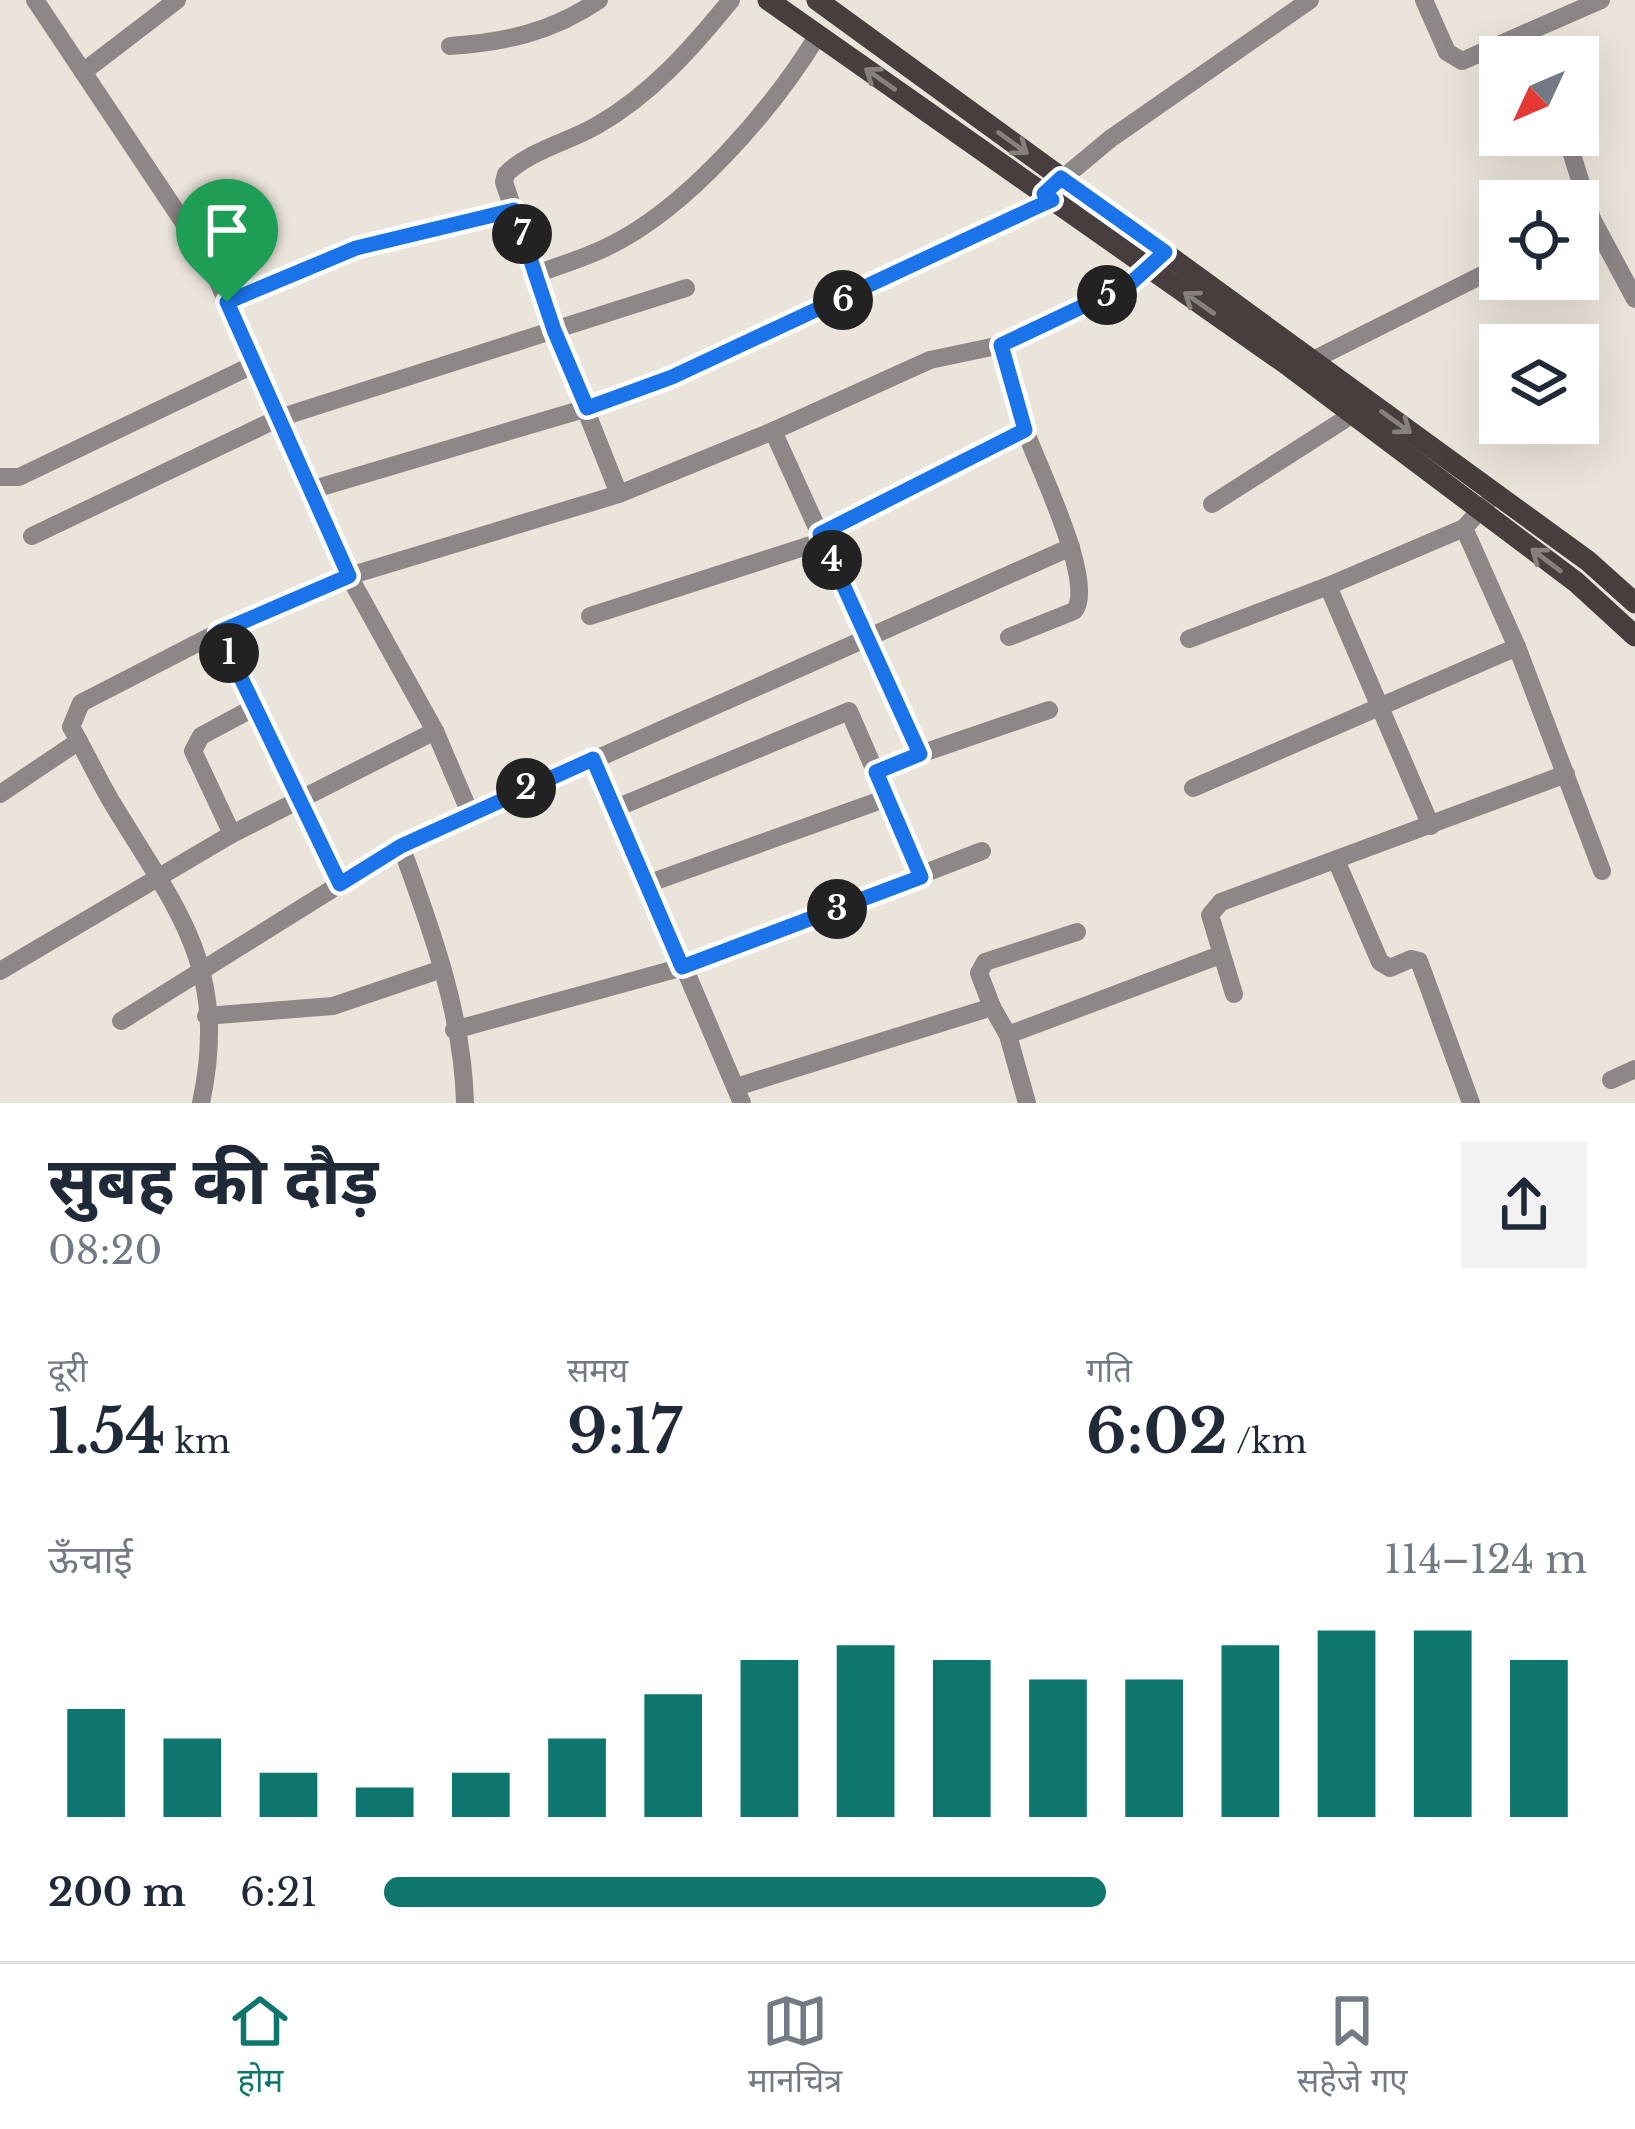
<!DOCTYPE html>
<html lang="hi">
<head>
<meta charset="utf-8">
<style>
  :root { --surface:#fff; --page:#f2f2f3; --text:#1f2937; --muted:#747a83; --line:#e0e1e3; --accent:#0f766e }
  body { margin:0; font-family:"Libre Baskerville","Noto Sans Devanagari",serif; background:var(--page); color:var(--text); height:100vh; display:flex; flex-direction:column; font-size:45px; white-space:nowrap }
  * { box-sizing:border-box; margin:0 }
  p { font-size:39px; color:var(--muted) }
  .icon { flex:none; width:66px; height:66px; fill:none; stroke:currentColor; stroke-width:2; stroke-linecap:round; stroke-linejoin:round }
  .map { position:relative; height:1103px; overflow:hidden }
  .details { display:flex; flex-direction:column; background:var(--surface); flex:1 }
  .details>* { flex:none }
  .needle { width:78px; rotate:226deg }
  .controls { position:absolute; left:1479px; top:36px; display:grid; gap:24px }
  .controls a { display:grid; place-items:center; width:120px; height:120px; border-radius:0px; background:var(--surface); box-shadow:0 12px 48px #0002; font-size:60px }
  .pin { position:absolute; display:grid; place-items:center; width:102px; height:102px; color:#fff; margin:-123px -51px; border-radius:50% 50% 50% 0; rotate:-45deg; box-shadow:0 0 12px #0007 }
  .pin .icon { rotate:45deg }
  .km { position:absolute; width:60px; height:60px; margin:-30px; border-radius:50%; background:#222; color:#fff; font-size:33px; line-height:60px; text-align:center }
  .round { display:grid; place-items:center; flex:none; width:126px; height:126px; border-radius:0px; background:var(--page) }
  .summary { display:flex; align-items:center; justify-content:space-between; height:204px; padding:0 48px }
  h1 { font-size:66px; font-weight:700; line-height:90px }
  .stats { display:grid; grid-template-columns:repeat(3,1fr); gap:18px; height:204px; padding:12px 48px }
  .stats div { display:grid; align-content:center }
  .stats b { font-size:60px; font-weight:700 }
  .stats small { font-size:33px; font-weight:400 }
  .stats p { font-size:33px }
  .chart { height:336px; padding:24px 48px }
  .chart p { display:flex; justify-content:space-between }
  .chart svg { width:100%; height:216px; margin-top:12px; stroke:var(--accent); stroke-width:6 }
  ul { padding:0 48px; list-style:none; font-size:39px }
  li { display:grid; grid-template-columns:192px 144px 1fr; align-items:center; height:90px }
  li i { height:30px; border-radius:15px; background:var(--accent) }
  .dock { display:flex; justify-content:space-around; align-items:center; height:168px; border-top:3px solid var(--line); background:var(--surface); font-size:33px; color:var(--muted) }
  .dock a { display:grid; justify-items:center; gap:6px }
  .dock .selected { color:var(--accent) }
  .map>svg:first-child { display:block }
</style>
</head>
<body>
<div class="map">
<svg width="1635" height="1103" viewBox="0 0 1635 1103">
  <rect width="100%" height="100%" fill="#eae4db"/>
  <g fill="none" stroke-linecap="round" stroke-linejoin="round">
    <g stroke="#8d8887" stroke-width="18">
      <path d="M35,0L208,259L349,576L435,731L470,813"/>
      <path d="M1424,0L1447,52L1462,61L1601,0"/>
      <path d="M450,46C506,42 552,32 599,0"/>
      <path d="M83,72L177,0"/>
      <path d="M1566,135L1592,219"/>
      <path d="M1044,194L1110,139L1310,0"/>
      <path d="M1578,226L1592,219L1635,299"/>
      <path d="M537,274C560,265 585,258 607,247C687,209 772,110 818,35"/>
      <path d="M227,302L355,247L514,210"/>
      <path d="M1313,360L1500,266"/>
      <path d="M773,431L920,754L1049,710"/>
      <path d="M0,477H19L255,364"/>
      <path d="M311,490L587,408L672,377L1052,199"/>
      <path d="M619,494L554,330L686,288"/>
      <path d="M1487,503L1464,528L1517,647L1602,871"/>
      <path d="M1212,504L1353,414"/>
      <path d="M820,534L1026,430"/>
      <path d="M32,536L279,418L554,330L504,182L506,174C529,151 568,142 596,126C651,95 692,48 731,0"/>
      <path d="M1328,586L1431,826"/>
      <path d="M590,616L823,541"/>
      <path d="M219,632L340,883"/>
      <path d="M1009,637L1074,611C1097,586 1039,468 1027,435C1017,406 1010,375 1001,345L1130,284L1156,262"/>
      <path d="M1189,639L1328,586L1464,528"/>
      <path d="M593,759L616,808"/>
      <path d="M876,772L920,754"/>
      <path d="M1193,788L1517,647"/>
      <path d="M0,794L79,741"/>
      <path d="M232,834L193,751L201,736L255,707"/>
      <path d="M401,846C431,928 463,1015 465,1103"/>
      <path d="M1336,860L1380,962L1390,968L1411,959L1419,961L1471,1103"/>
      <path d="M647,884L887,798"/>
      <path d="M0,971L232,834L435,731"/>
      <path d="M1234,994L1210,915L1221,902L1566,774"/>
      <path d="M992,1007L979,973L985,962L1077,932"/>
      <path d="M206,1016L333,1006L442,969"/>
      <path d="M121,1021L401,846L1071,547"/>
      <path d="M454,1030L683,967L982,851"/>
      <path d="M1008,1035L1027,1103"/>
      <path d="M1611,1080L1635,1069"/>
      <path d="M736,1087L992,1007L1008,1035L1220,955"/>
      <path d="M201,1103C230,966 176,909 111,801C97,777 85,751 71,727L81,703L219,632L349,576L619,494L773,431L930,360L1001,345"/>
      <path d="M742,1103L616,808L849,711L921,877"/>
    </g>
    <g stroke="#473e3d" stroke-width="21">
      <path d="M768,0L1289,366L1576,582L1635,636"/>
      <path d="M817,0L1588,561L1635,603"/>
    </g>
  </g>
  <defs><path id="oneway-shaft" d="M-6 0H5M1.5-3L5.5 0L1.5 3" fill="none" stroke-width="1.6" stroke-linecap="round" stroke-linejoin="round" transform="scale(3)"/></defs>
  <g stroke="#88807c">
    <use href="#oneway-shaft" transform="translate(880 79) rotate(-145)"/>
    <use href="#oneway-shaft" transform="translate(1013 143) rotate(36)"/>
    <use href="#oneway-shaft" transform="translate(1199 303) rotate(-145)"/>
    <use href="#oneway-shaft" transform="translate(1396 422) rotate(36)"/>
    <use href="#oneway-shaft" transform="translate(1546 560) rotate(-143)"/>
  </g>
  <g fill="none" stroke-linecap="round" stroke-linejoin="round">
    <g stroke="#fff" stroke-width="24">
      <path id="route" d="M1061,178L1165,252L1130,284L1001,345L1025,430L820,534L920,754L876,772L921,877L682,967L593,759L401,846L340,884L219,632L349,576L227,302L356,248L514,210L554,330L587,408L672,377L1034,208L1052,200L1044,194Z"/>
    </g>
    <use href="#route" stroke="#1a73e8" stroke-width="15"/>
  </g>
</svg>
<div class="controls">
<a><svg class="needle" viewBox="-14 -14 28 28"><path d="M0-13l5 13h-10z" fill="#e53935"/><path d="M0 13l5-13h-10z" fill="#747a83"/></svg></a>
<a><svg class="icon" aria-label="locate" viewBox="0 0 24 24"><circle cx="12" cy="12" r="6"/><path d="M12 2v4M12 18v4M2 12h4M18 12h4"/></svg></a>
<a><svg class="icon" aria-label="layers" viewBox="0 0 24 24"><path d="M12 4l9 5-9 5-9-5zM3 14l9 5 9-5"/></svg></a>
</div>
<div class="pin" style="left:227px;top:302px;background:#1e9e55"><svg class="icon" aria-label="arrive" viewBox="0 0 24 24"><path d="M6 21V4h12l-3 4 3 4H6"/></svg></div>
<b class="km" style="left:229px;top:653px">1</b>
<b class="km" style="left:526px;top:788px">2</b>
<b class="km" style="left:837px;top:909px">3</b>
<b class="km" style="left:832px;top:560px">4</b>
<b class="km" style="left:1107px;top:295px">5</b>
<b class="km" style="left:843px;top:300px">6</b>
<b class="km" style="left:522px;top:234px">7</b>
</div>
<section class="details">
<div class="summary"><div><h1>सुबह की दौड़</h1><p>08:20</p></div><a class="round"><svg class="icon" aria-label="share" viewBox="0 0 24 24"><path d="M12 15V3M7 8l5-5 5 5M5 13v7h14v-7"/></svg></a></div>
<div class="stats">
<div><p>दूरी</p><b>1.54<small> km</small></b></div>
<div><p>समय</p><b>9:17</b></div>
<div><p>गति</p><b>6:02<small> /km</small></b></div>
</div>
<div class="chart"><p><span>ऊँचाई</span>114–124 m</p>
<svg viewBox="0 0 160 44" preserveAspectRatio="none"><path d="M5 44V22M15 44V28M25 44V35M35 44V38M45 44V35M55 44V28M65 44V19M75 44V12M85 44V9M95 44V12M105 44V16M115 44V16M125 44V9M135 44V6M145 44V6M155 44V12"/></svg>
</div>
<ul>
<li><b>200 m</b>6:21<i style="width:60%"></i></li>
</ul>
</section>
<nav class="dock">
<a class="selected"><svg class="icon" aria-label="home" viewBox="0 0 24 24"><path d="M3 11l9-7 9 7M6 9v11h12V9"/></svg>होम</a>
<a><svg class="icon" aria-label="map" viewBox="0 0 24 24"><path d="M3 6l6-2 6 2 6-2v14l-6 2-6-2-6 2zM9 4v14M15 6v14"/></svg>मानचित्र</a>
<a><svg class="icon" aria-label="saved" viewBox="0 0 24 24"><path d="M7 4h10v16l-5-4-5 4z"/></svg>सहेजे गए</a>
</nav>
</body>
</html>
